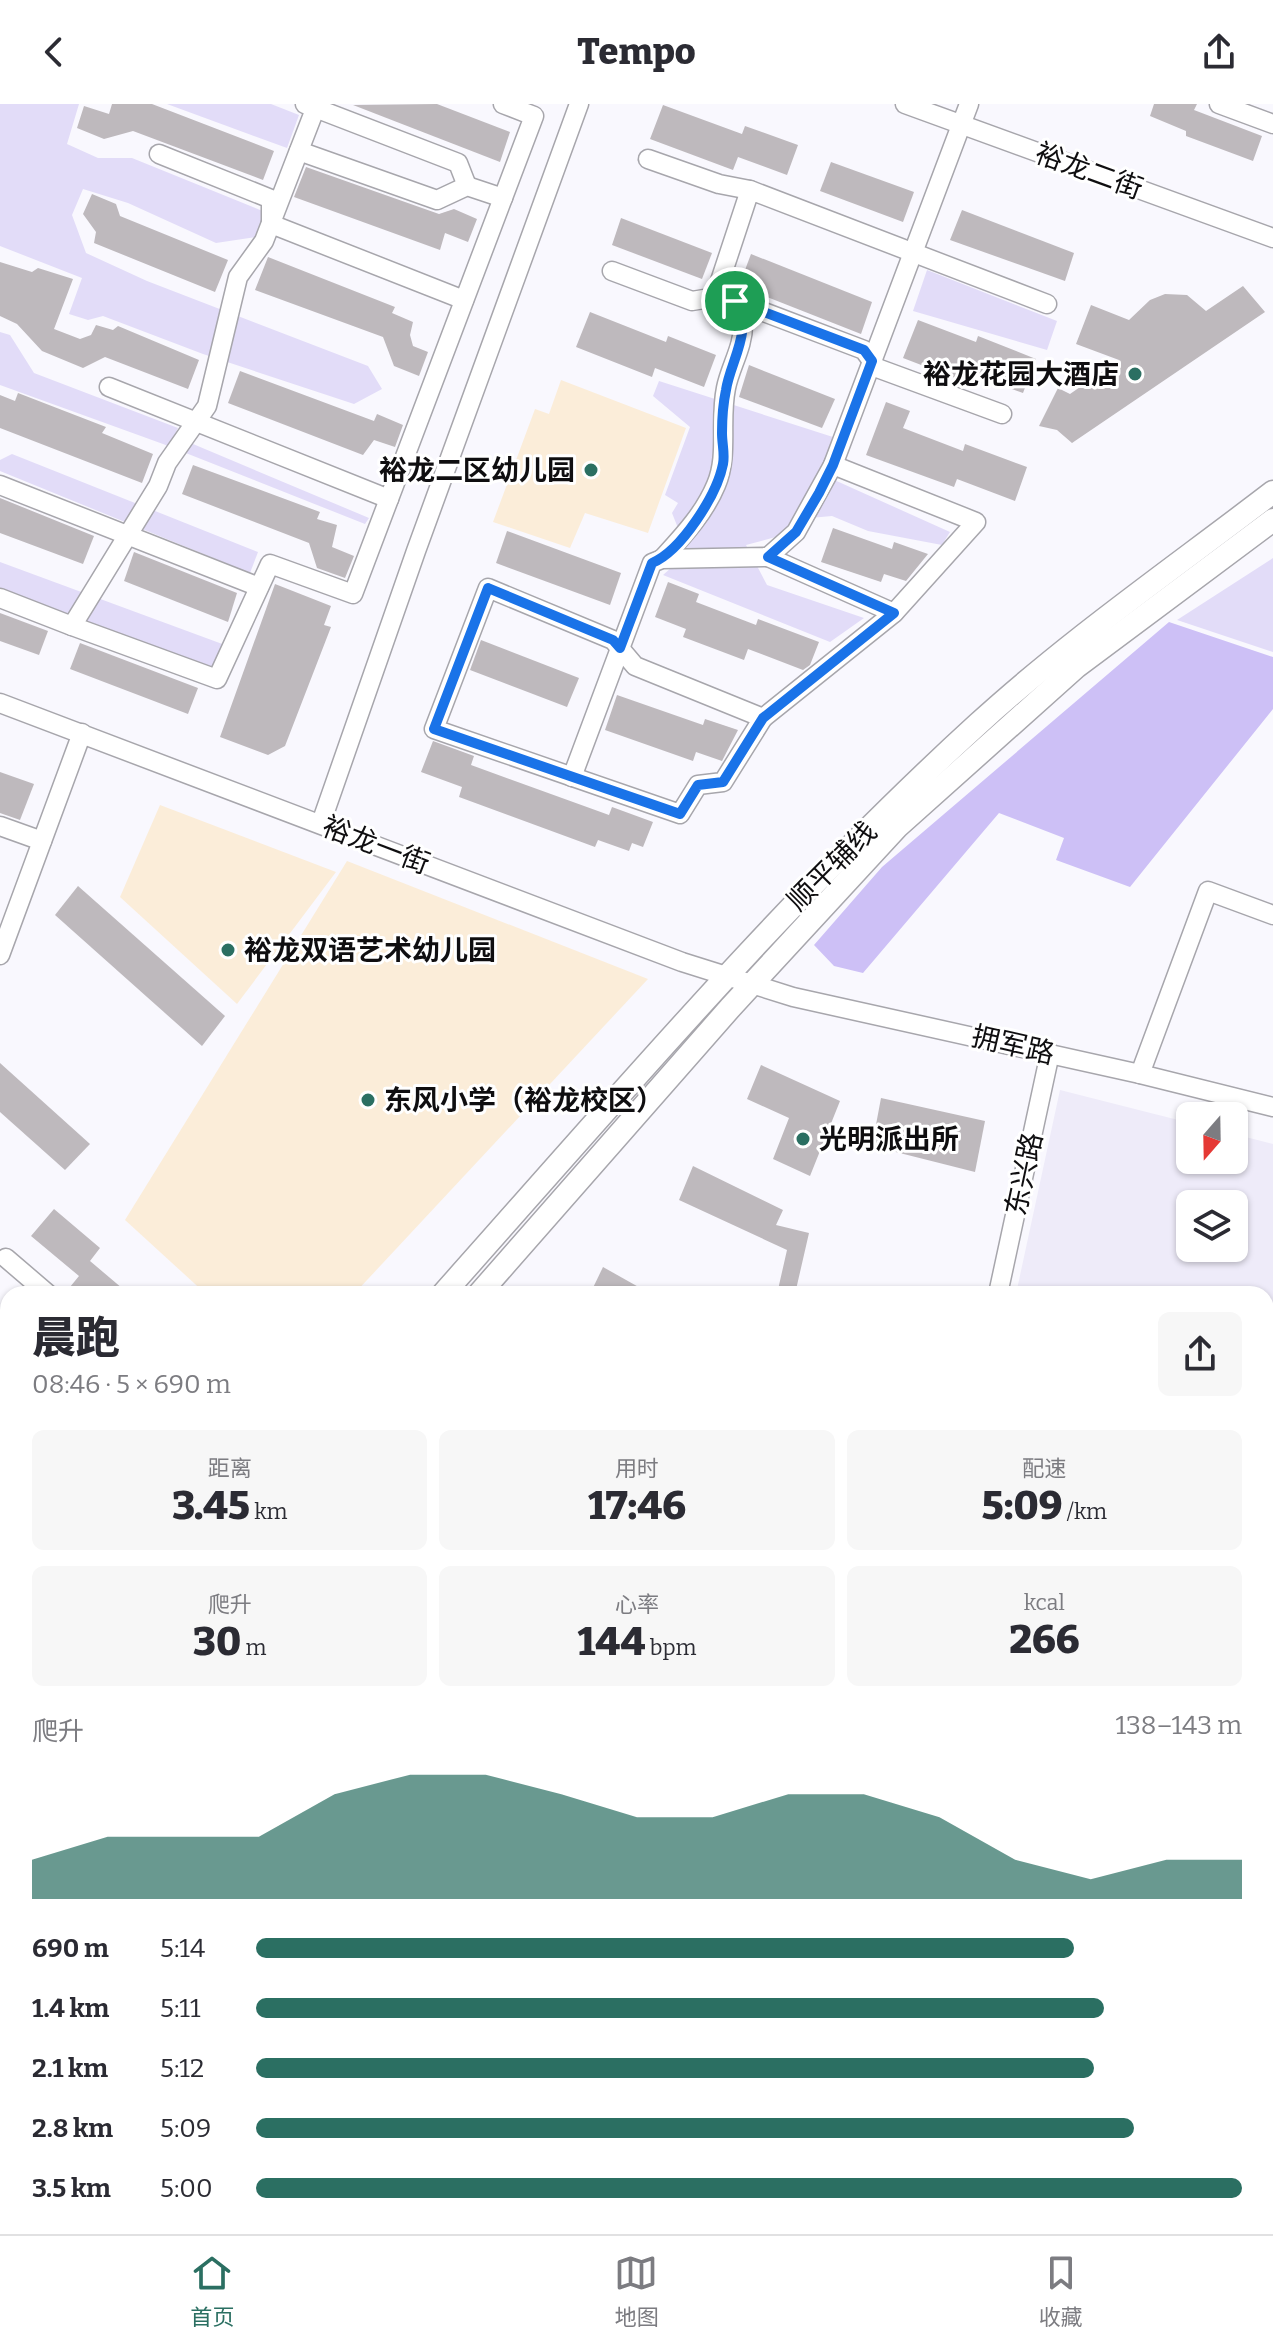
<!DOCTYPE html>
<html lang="zh">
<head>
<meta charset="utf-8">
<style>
  :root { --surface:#fff; --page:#f7f7f7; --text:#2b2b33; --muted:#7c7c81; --line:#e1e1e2; --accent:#2b6f62 }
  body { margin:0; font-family:Bitter,"Noto Sans SC",serif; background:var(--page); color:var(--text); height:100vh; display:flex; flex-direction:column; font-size:30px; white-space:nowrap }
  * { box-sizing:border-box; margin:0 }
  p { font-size:26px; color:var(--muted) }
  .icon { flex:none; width:44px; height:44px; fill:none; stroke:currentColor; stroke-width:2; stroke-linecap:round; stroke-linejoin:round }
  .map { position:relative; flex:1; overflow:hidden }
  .details { position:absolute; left:0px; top:1182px; width:1274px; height:948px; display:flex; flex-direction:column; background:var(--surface); border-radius:24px 24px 0 0; box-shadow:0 2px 6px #0004 }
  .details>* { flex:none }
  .needle { width:52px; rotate:200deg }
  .tools { position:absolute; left:1176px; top:998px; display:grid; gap:16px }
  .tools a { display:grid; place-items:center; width:72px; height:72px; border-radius:12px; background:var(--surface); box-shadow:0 2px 6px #0004; font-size:40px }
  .pin { position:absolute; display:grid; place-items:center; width:68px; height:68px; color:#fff; margin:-34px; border:4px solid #fff; border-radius:50%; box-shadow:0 2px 8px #0007 }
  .round { display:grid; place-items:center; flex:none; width:84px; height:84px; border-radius:12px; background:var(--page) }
  .headline { display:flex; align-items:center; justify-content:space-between; height:136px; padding:0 32px }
  h1 { font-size:44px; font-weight:800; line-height:60px }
  .metrics { display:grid; grid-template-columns:repeat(3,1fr); gap:12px; height:136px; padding:8px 32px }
  .metrics div { display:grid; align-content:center; border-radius:12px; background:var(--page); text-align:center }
  .metrics b { font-size:40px; font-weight:800 }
  .metrics small { font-size:22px; font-weight:400 }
  .metrics p { font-size:22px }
  .chart { height:224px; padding:16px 32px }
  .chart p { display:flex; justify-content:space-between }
  .chart svg { width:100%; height:144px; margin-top:8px; fill:var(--accent); opacity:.7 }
  ul { padding:0 32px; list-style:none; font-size:26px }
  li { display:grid; grid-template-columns:128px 96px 1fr; align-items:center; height:60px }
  li i { height:20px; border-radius:10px; background:var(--accent) }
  header { display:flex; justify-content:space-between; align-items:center; height:104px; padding:0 32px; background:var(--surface); font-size:36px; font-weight:800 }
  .menu { display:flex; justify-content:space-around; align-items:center; height:112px; border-top:2px solid var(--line); background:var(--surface); font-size:22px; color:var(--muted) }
  .menu a { display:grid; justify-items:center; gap:4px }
  .menu .current { color:var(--accent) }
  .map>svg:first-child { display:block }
</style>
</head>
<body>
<header><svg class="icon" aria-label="back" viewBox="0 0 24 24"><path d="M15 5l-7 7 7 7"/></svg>Tempo<svg class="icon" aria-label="share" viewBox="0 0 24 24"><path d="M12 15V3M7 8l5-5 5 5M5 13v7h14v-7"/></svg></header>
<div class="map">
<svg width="1273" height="2130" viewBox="0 0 1273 2130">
  <rect width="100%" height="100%" fill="#f9f8fe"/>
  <path fill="#eeebf9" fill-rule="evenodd" d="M1060,986L1190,1019V1056H1234V1030L1273,1040V1379L1266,1378V1190H1016ZM1190,1100H1234V1144H1190Z"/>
  <g fill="#fbedd9">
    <path d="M561,276L686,324L648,429L585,409L570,444L493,418L535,305L549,310Z"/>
    <path d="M160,701L336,768L237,900L120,793Z"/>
    <path d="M347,757L648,875L354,1190H206L125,1116Z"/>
    <path d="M207,2122H760L758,2130H202Z"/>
  </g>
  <g fill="#e2dcf8">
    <path d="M0,0H79L67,40L98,54H132L265,108L256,133L216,139L128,99L83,85L72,111L86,149L147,177L368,262L382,285L354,300L203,250L103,212L88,216L69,210L82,174L0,142Z"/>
    <path d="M167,0H271L299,11L287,44Z"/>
    <path d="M927,166L1057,217L1047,246L913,207Z"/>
    <path d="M0,228L10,231L34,269L178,324L174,332L369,414L365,420L163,340L0,281Z"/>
    <path d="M659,277L836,334L821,370L950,428L942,441L868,427L832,412L799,415L783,431L746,441L767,481L864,514L830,538L663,471L688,449L672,409L678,399L665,391L690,323L653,292Z"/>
    <path d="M12,350L258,448L250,469L0,367V356Z"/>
    <path d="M1273,454V548L1177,516Z"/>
    <path d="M0,458L225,541L216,566L0,489Z"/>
    <path d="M265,2122H452L450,2130H273Z"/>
  </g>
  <path fill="#cdc0f6" d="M1169,518L1273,553V605L1130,783L1056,756L1064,734L999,709L863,869L834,862L814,841L882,763Z"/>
  <g fill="#beb9bd">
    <path d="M112,0H152L274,47L263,76L133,27L104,35L77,24L84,2L109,10Z"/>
    <path d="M437,0L510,28L500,58L353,1Z"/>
    <path d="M1154,0H1197L1194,6L1262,32L1253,57L1186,32V27L1150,12Z"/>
    <path d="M663,1L742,30L745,22L798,41L787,71L738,53L733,66L650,35Z"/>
    <path d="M831,58L914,88L903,118L820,87Z"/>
    <path d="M306,63L439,110L454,105L477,115L468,138L445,129L440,146L294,93Z"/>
    <path d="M92,90L116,100L120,112L228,156L215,188L94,139L96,128L83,110Z"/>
    <path d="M962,106L1074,149L1065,177L950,136Z"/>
    <path d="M621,114L712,149L702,175L612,141Z"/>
    <path d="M751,150L872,198L861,230L739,182Z"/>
    <path d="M268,153L395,203L392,209L413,218L410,231L413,242L428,248L419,272L394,262L383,233L255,186Z"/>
    <path d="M0,158L32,168L38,164L73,175L54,225L80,235L91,231L96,221L113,226L118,222L199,256L188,285L105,253L83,264L42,247L17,220L0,212Z"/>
    <path d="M1243,182L1265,208L1072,339L1057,326L1039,322L1058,284L1070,290L1119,256L1076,240L1091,201L1129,216L1150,196L1165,190L1187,191L1206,207Z"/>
    <path d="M590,208L666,238L668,232L716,251L704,283L655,264L652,273L576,243Z"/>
    <path d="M918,216L976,238L978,232L1036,255L1023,289L966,268L963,277L903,254Z"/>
    <path d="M749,261L835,295L822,324L739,293Z"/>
    <path d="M240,267L374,317L377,310L403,321L395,343L374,336L363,351L228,299Z"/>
    <path d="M18,289L106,323L102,329L153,350L142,379L0,324V291L15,297Z"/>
    <path d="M886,298L910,307L903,324L963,347L965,340L1027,363L1015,397L957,375L954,383L866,351Z"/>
    <path d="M193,361L320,408L317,415L337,421L332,443L354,452L345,474L317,464L309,439L182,390Z"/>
    <path d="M0,394L94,432L83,460L0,429Z"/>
    <path d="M833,424L892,445L894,438L928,450L906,477L884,470L881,478L821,458Z"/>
    <path d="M507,427L621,469L610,501L496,459Z"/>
    <path d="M134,448L237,489L228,518L124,477Z"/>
    <path d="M668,478L699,490L696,498L756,521L758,515L819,538L810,561L803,566L748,545L744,556L683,533L686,525L655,513Z"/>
    <path d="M275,480L331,502L324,521L331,523L285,642L268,651L220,633Z"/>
    <path d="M0,509L48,527L39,551L0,537Z"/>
    <path d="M481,536L579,574L567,603L470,566Z"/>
    <path d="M80,539L198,584L188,610L70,565Z"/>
    <path d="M617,591L703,621L705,615L738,626L722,657L696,648L693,657L605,626Z"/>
    <path d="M433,637L474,652L471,661L609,711L612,703L653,718L643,743L632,739L629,747L598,736L595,743L459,693L462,683L421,668Z"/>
    <path d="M0,668L34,680L20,716L0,709Z"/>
    <path d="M78,782L225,912L202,942L55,811Z"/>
    <path d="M0,959L90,1040L65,1066L0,1008Z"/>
    <path d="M761,961L840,997L810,1072L773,1055L789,1014L747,995Z"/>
    <path d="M881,994L985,1017L975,1068L872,1042Z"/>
    <path d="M693,1062L783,1106L776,1121L809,1129L795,1190H777L787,1146L679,1096Z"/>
    <path d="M54,1105L100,1144L90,1157L129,1190H78L70,1183L79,1172L31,1132Z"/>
    <path d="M603,1163L651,1190H590Z"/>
  </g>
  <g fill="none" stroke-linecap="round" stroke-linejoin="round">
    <g stroke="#a7a6ac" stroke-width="21">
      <g id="minor">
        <path d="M305,0L458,59L467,82"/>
        <path d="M905,0L1273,134"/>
        <path d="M1219,0L1273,20"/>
        <path d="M299,47L437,96L467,82L503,94"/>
        <path d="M159,50L271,95V120L464,196"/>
        <path d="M648,55L719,80L750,86"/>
        <path d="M612,167L692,197L722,192L735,197L864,246L877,264L1002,310"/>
        <path d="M109,283L389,395"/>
        <path d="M833,361L976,418L894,509"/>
        <path d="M0,381L259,483"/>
        <path d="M662,455C682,433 704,410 716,381C729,351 719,317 726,284C730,263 744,242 743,219C743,202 730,190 720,177L750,86L1047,200"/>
        <path d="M488,484L613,536L635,562L763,614L723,678L698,681L680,710L434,625Z"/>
        <path d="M0,494L72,522L158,382L167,359L207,302L238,173L264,137L317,0"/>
        <path d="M72,522L217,575L270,460L353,490L534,12L503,0"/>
        <path d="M0,599L682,858L793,893L1140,970L1273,1003"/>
        <path d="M763,614L894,509L768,453"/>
        <path d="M572,673L652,459L662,455L768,453L796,428L833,361L969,0"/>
        <path d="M321,719L416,447L579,0"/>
        <path d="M0,722L42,737"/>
        <path d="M0,851L82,629"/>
        <path d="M1140,970L1208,787L1273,811"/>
        <path d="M6,1154L48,1190"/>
        <path d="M998,1190L1050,949"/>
        <path d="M0,1262L8,1253"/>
        <path d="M0,1319L8,1326"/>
        <path d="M0,1408L8,1415"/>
        <path d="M0,1475L8,1482"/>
        <path d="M1266,1579L1273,1550"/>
        <path d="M0,1929L8,1933"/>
        <path d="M0,1970L8,1975"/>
        <path d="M1266,1984L1273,1985"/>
        <path d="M787,2130L789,2122"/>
        <path d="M988,2130L989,2122"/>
        <path d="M1167,2130L1169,2122"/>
      </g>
    </g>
    <g stroke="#a7a6ac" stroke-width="25">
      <g id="major">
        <path d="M443,1190C616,996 785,796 978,620C1070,536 1174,464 1273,388"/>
        <path d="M479,1190L730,904L897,723L1076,563L1273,416"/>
        <path d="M0,1565L8,1560"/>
        <path d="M0,1602L8,1596"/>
      </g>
    </g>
    <use href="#minor" stroke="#fff" stroke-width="18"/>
    <use href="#major" stroke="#fff" stroke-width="22"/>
  </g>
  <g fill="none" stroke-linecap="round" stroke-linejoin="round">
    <g stroke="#fff" stroke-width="16">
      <path id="route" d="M735,197L864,246L872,257L833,361L819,389L796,428L768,453L894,509L763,614L723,678L698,681L680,710L434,625L488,484L613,536L620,544L652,459C681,447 717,391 723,360C725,350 722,340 722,329C722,315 723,300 726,286C730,258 755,223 735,197Z"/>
    </g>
    <use href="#route" stroke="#1a73e8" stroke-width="10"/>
  </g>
  <g fill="#2b6f62" stroke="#fff" stroke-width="3">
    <circle cx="1135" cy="270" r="8"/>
    <circle cx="591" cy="366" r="8"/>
    <circle cx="228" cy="846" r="8"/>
    <circle cx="368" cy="996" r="8"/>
    <circle cx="803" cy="1035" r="8"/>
  </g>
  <g text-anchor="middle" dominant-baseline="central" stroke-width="6" stroke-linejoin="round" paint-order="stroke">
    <g font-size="28" fill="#0f0e10" stroke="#fff">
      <text transform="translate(1089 67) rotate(20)">裕龙二街</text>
      <text transform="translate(376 741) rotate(21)">裕龙一街</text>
      <text transform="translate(832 762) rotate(-45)">顺平辅线</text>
      <text transform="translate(1013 941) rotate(13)">拥军路</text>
      <text transform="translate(1024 1070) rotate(-78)">东兴路</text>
    </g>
    <g font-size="28" font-weight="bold" fill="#0f0e10" stroke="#fff" text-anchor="start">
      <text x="1119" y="270" text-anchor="end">裕龙花园大酒店</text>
      <text x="575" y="366" text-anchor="end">裕龙二区幼儿园</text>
      <text x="244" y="846">裕龙双语艺术幼儿园</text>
      <text x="384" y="996">东风小学（裕龙校区）</text>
      <text x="819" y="1035">光明派出所</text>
    </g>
  </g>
</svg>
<div class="tools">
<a><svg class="needle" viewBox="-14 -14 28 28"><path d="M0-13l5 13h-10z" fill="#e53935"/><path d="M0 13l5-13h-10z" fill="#7c7c81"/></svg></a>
<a><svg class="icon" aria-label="layers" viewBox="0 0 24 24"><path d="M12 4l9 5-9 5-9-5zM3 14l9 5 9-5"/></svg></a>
</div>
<div class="pin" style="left:735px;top:197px;background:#1e9e55"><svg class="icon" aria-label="arrive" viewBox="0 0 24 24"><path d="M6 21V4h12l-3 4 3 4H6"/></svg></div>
<section class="details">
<div class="headline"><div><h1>晨跑</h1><p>08:46 · 5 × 690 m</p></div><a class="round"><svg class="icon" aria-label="share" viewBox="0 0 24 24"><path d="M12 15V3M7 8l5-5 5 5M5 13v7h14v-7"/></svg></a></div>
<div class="metrics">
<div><p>距离</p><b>3.45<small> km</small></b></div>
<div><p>用时</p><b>17:46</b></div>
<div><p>配速</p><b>5:09<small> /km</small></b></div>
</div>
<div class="metrics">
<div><p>爬升</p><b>30<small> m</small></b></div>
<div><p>心率</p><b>144<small> bpm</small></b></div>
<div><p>kcal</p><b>266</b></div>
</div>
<div class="chart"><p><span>爬升</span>138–143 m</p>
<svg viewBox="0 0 160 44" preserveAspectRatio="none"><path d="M0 44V32L10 25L20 25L30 25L40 12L50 6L60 6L70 12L80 19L90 19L100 12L110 12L120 19L130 32L140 38L150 32L160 32V44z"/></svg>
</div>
<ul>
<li><b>690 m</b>5:14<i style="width:83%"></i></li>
<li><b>1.4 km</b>5:11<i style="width:86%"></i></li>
<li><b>2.1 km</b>5:12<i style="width:85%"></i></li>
<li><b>2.8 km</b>5:09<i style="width:89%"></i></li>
<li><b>3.5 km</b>5:00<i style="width:100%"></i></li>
</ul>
</section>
</div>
<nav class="menu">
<a class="current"><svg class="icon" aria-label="home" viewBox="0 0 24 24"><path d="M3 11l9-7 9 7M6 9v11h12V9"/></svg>首页</a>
<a><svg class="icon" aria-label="map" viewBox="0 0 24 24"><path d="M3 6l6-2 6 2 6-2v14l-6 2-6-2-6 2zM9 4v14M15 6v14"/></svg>地图</a>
<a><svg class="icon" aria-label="saved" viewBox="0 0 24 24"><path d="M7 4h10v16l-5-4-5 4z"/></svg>收藏</a>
</nav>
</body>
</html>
